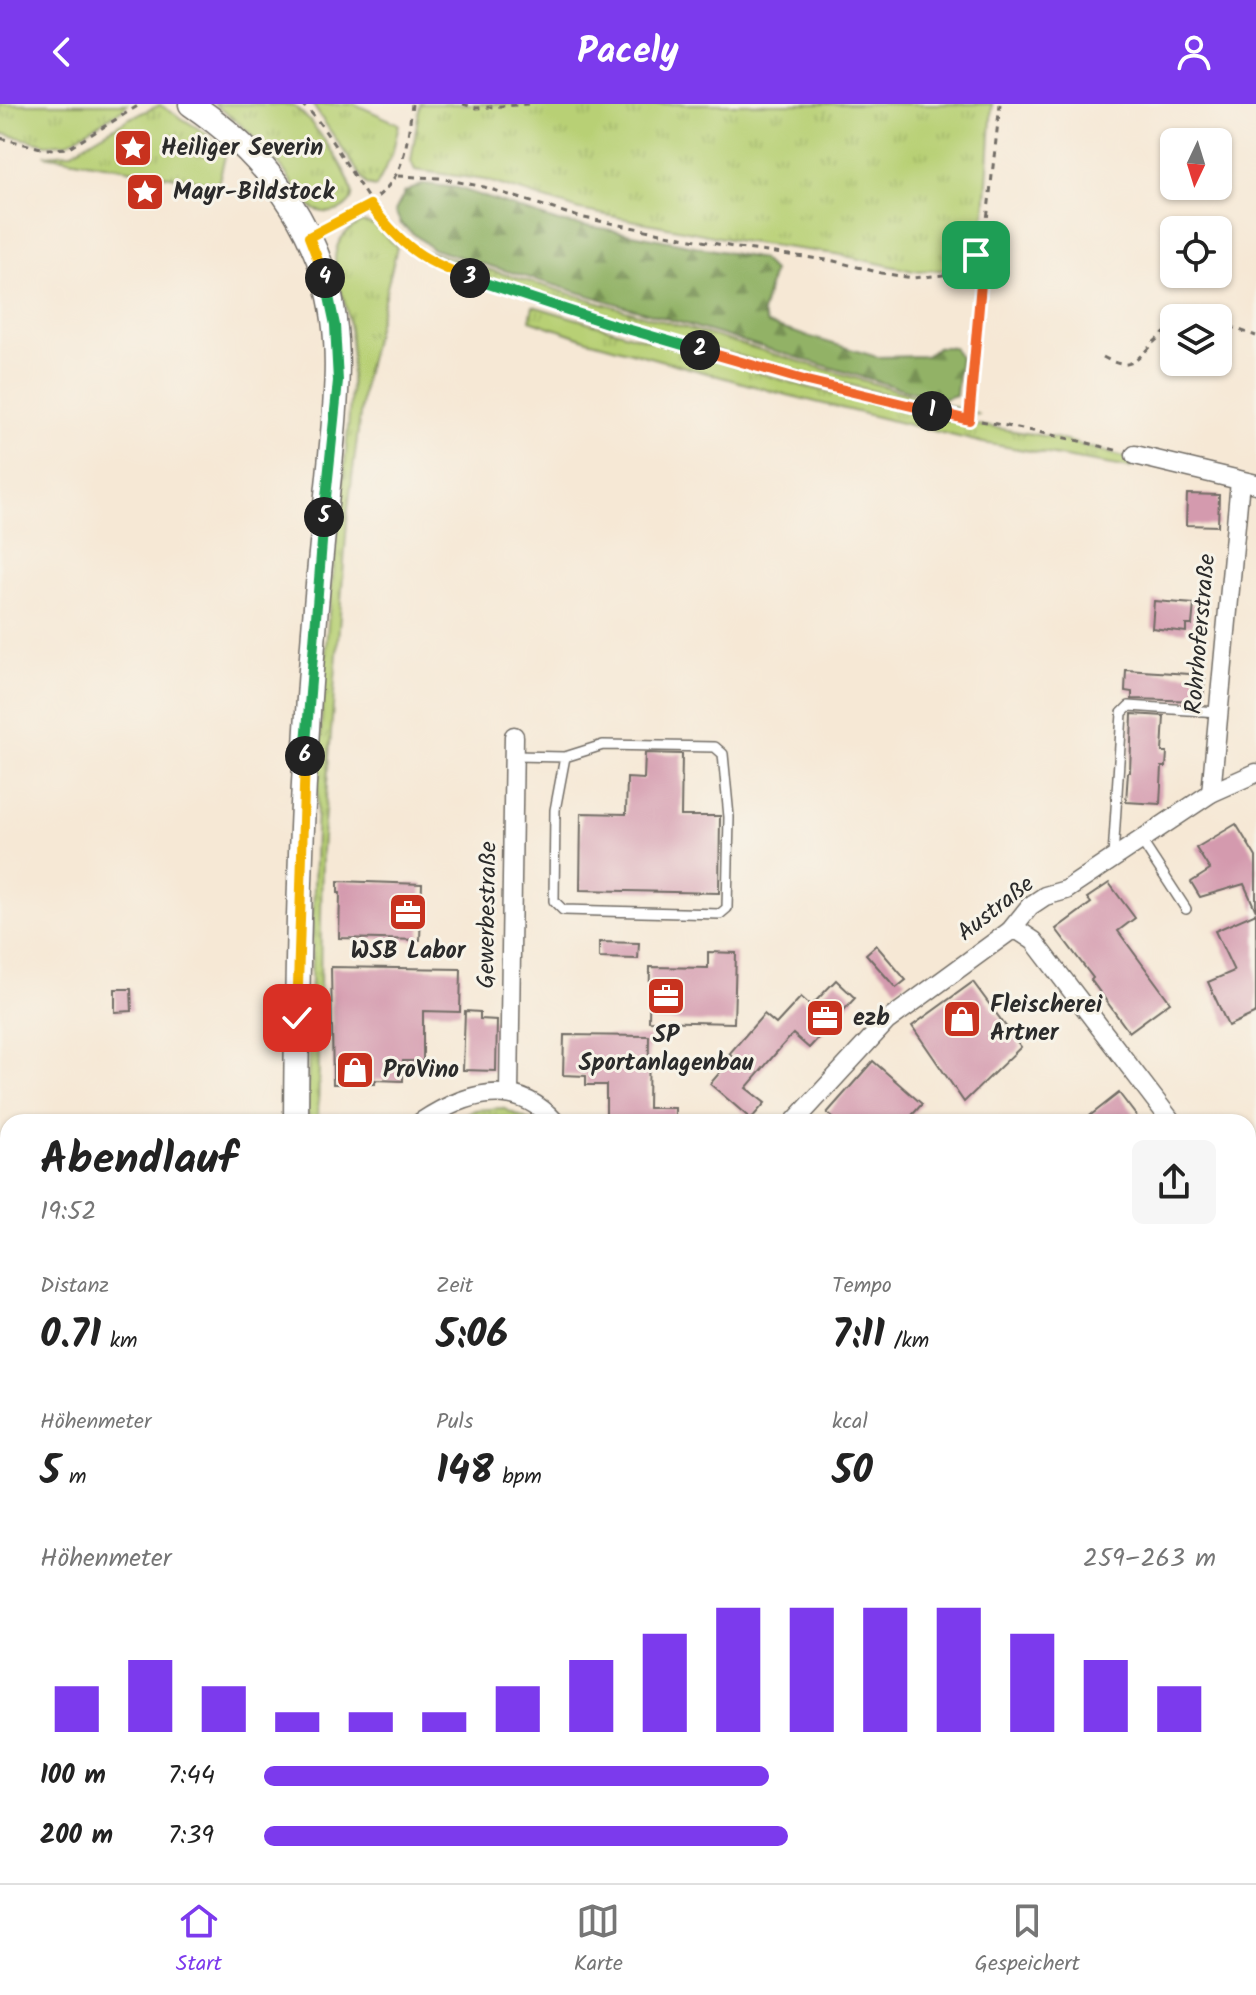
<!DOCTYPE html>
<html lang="de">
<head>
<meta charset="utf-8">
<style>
  :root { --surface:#fff; --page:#f6f6f6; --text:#222; --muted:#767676; --line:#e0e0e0; --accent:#7c3aed }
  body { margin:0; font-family:Kalam,sans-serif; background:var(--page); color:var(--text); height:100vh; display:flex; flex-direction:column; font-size:30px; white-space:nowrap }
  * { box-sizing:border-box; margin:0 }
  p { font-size:26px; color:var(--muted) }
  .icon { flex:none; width:44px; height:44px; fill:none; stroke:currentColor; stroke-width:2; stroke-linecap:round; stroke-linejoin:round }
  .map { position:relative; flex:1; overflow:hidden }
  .side { position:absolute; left:0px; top:1010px; width:1256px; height:770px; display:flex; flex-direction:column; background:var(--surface); border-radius:24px 24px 0 0; box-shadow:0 2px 6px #0004 }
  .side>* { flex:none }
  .needle { width:52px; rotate:184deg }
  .fabs { position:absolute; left:1160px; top:24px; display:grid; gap:16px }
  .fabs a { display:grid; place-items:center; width:72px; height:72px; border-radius:12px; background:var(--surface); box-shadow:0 2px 6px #0004; font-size:40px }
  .pin { position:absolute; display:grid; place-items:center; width:68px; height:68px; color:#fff; margin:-34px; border-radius:16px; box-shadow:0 4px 12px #0006 }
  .km { position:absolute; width:40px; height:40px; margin:-20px; border-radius:50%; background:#222; color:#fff; font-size:22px; line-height:40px; text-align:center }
  .round { display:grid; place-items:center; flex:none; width:84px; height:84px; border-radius:12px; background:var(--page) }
  .overview { display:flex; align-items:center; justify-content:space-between; height:136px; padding:0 40px }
  h1 { font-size:44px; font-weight:700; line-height:60px }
  .stats { display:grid; grid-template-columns:repeat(3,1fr); gap:12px; height:136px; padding:8px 40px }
  .stats div { display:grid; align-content:center }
  .stats b { font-size:40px; font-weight:700 }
  .stats small { font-size:22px; font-weight:400 }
  .stats p { font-size:22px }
  .chart { height:224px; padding:16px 40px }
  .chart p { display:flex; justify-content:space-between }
  .chart svg { width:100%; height:144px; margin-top:8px; stroke:var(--accent); stroke-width:6 }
  ul { padding:0 40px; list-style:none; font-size:26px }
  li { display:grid; grid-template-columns:128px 96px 1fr; align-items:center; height:60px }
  li i { height:20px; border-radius:10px; background:var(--accent) }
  header { display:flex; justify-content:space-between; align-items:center; height:104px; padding:0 40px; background:var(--accent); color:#fff; font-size:36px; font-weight:700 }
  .dock { display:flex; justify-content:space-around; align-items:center; height:112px; border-top:2px solid var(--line); background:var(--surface); font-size:22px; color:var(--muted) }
  .dock a { display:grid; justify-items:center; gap:4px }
  .dock .selected { color:var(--accent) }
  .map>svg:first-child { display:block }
</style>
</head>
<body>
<header><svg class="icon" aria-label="back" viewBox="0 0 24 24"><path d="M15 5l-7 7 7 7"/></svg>Pacely<svg class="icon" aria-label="person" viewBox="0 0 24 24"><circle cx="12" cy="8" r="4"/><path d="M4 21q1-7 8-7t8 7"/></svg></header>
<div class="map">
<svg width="1256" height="1779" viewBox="0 0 1256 1779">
  <defs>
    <pattern id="grass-tufts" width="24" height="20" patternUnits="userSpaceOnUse" patternTransform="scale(2)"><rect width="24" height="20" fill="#b8d075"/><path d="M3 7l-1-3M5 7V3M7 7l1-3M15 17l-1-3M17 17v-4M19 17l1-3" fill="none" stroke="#9eb365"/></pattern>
    <pattern id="forest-firs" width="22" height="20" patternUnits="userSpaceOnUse" patternTransform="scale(2)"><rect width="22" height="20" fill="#92b266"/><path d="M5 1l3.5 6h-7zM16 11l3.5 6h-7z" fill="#779154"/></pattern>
    <pattern id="garden-dots" width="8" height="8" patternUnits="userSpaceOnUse" patternTransform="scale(2)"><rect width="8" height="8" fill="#b8d075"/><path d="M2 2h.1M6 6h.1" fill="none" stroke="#9eb365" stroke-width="1.8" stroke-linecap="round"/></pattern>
  </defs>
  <rect width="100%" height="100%" fill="#f7f3e8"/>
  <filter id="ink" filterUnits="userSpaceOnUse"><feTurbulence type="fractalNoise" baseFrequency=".0125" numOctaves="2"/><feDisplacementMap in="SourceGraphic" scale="16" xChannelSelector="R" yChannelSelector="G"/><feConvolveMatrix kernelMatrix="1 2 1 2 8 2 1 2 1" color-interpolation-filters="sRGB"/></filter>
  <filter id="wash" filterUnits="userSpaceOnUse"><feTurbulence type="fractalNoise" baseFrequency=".006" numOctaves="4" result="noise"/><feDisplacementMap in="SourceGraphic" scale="32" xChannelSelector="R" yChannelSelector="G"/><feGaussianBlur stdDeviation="1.8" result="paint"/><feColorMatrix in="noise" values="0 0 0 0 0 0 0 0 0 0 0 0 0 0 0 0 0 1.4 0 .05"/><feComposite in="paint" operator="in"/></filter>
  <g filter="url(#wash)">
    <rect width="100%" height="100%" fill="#f6e8d5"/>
    <g fill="url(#grass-tufts)" stroke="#727e50" stroke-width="2">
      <path d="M0,0H127L123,5L67,39L46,40L0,29Z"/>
      <path d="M214,0C229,0 283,0 293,2C309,10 356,76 352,93C351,99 345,103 340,106C332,109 323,109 316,106C301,99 294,81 285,68C266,43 240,18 214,0Z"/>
      <path d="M312,0H355L399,20L392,51L376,83L367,81Z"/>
      <path d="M420,0H992L985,109L979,132L971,147L960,158L943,166L913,167L836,150L739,137L580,106L485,76L415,66L411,57Z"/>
      <path d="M160,1L204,28L226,48L218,80L44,51L70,49L130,14Z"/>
      <path d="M362,118L374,121L397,143L365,272L348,405L322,746L318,1018H310L307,1006C312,852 315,699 326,545C332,457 347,368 351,280C352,260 352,238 349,219C344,181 314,141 362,118Z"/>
      <path d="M426,147L980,311C844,282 708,246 574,203C528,188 467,172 426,147Z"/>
      <path d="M533,202L806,283L935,314L1056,334L1131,355L1130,364L983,339L775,288L588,236L530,216Z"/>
      <path d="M502,1004L533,1018H446L475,1006Z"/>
      <path d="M1256,1514V1647L1249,1649L1248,1523Z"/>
      <path d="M8,1583V1687L0,1689V1586Z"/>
    </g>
    <g fill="url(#forest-firs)" stroke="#5e6e48" stroke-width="2">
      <path d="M424,80L458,84L558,118L601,124L761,155L773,167L762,209L767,220L877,253L926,252L937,243H953L960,253L956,291L940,296L433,145L401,120L395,107L405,88Z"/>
      <path d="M0,1082L8,1083V1292L0,1294Z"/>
      <path d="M1256,1647V1779H822L824,1778L822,1772H1248V1650Z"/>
      <path d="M8,1687V1772H147L148,1779H0V1689Z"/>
    </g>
    <g fill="url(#garden-dots)" stroke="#727e50" stroke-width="2">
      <path d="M1256,1054V1218L1248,1183V1056Z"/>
      <path d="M1248,1419H1256V1514L1248,1523Z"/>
      <path d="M330,1772H612L616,1779H333Z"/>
      <path d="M695,1772H822L825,1778L699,1779Z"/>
    </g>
    <g id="blocks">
      <g fill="#d49aae">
        <path d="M1187,390L1219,391L1218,422L1186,421Z"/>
        <path d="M1154,497L1194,500L1192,521H1186V528L1152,524Z"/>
        <path d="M1126,566L1205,571L1203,597L1132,595V588L1125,587Z"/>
        <path d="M1132,610L1164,612L1162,648H1167L1166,663H1162L1160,700L1126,698L1128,668H1130Z"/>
        <path d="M645,649L682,650L681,712H720L719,789L580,786L581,709L626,710L627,674L644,675Z"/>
        <path d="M1236,720L1256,753V807L1244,780L1200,793L1191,778L1210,766L1196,744Z"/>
        <path d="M338,777L422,780L420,836L339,834L340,789H338Z"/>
        <path d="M1109,779L1135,814L1118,827L1170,898L1129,928L1091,876L1093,874L1056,825L1091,799L1087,794Z"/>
        <path d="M1256,809V909L1228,922L1208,878L1234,867L1215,827Z"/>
        <path d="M599,838L639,839L638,855L599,854Z"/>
        <path d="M876,841L906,876L896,884L866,850Z"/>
        <path d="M708,848L736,849L734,919L649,917L650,863L708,864Z"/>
        <path d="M331,863L461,865L460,908L423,907V957H403V977L375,976V980H333Z"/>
        <path d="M836,876L855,894L809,944L793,930L782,942L746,984L765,999L751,1015L710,980L733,953L729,950L764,910L776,920L801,893L811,902Z"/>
        <path d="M973,878L1021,943L964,998L912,922Z"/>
        <path d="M115,885H131L132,907L115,908Z"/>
        <path d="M465,907L480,908V915L497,916L496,967L463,966Z"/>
        <path d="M564,931L649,932L648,1004H675V1018H606V981H586V972L563,971Z"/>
        <path d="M873,957L922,1000L906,1018H838L827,1009Z"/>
        <path d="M1119,989L1141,1018H1082Z"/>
      </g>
    </g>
  </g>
  <g filter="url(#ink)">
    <use href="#blocks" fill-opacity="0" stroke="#726d66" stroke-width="2"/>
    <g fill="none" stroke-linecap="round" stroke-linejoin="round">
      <g stroke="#726d66" stroke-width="12">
        <g id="service">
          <path d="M514,652L565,653L603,641L715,643L723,650L729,713L727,804L720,810L563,806L554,797L555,706L565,653"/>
          <path d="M1141,736L1186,805"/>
          <path d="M1113,753L1122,609L1129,602L1218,608"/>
          <path d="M1248,1209L1255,1257L1248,1287"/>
        </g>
      </g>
      <g stroke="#726d66" stroke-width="21">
        <g id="minor">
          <path d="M1135,351L1256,380"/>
          <path d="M1211,689L1240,377"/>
          <path d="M1010,827H1019L1034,837L1172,1018"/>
          <path d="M509,990L514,632"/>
          <path d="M421,1018C465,989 515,972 555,1018"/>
          <path d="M794,1018L887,917L1010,827L1030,802L1045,792L1066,786L1211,689L1256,669"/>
          <path d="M1248,1048L1256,1046"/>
        </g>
      </g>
      <g stroke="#726d66" stroke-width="27">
        <path id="secondary" d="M191,0C254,43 302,100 325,174C345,238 335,306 329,372C323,428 317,484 313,540C300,699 297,859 296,1018"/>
      </g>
      <g stroke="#726d66" stroke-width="33">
        <g id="trunk">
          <path d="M1248,1359L1256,1358"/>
          <path d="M0,1379H8"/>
        </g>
      </g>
      <g stroke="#726d66" stroke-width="3" stroke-dasharray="6 6" stroke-linecap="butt">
        <path d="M301,0C315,10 323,24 333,39C366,88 383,132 437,162C589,216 743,262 899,300C972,317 1046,327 1119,347"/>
        <path d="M463,0L476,4L529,0"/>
        <path d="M0,34L45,45L69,44L141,0"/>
        <path d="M398,72L439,74L484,83L579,113L738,144L834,157L881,169L913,174L943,171L962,163L976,151L985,134L1000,0"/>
        <path d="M327,125C394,87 404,78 412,0"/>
        <path d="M1218,218L1256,232"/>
        <path d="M1103,253C1130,268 1135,258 1153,239C1159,233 1167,227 1174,222"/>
        <path d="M969,316L985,137"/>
        <path d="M0,1076L8,1077"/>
        <path d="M0,1300L8,1299"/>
        <path d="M1248,1397H1256"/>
        <path d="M1248,1414L1256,1413"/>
        <path d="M0,1580L8,1577"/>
        <path d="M1248,1653L1256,1648"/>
        <path d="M1248,1761L1256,1769"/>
        <path d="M154,1772L155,1779"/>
      </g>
      <use href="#service" stroke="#fff" stroke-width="9"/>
      <use href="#minor" stroke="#fff" stroke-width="18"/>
      <use href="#secondary" stroke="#fff" stroke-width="24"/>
      <use href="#trunk" stroke="#fff" stroke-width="30"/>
    </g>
  </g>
  <g fill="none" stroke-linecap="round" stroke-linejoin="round" filter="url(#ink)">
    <g stroke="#fff" stroke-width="16">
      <path id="split-1" d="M932,307L969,316L985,134L976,151"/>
    </g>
    <g stroke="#fff" stroke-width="16">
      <path id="split-2" d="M700,246L807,277L932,307"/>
    </g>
    <g stroke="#fff" stroke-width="16">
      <path id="split-3" d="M470,174L610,220L700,246"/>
    </g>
    <g stroke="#fff" stroke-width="16">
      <path id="split-4" d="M325,174L309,133L370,101C403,142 420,156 470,174"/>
    </g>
    <g stroke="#fff" stroke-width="16">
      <path id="split-5" d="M324,413L338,277L335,221L325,174"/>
    </g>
    <g stroke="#fff" stroke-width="16">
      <path id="split-6" d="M305,652L324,413"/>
    </g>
    <g stroke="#fff" stroke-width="16">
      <path id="split-7" d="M297,914L305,652"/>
    </g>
    <use href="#split-1" stroke="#f0652b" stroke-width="10"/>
    <use href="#split-2" stroke="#f0652b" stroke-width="10"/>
    <use href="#split-3" stroke="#22a559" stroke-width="10"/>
    <use href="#split-4" stroke="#f5b400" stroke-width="10"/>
    <use href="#split-5" stroke="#22a559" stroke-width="10"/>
    <use href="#split-6" stroke="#22a559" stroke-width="10"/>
    <use href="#split-7" stroke="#f5b400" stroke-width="10"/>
  </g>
  <defs>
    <g id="sight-square" transform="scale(2)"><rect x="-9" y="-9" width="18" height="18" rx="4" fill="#c8321e" stroke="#f7f3e8"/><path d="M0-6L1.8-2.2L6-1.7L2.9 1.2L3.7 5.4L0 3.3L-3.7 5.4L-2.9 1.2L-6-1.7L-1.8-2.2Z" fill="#fff"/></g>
    <g id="office-square" transform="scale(2)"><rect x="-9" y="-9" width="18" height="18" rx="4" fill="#c8321e" stroke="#f7f3e8"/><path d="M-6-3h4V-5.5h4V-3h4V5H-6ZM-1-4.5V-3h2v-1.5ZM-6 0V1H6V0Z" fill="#fff"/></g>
    <g id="shop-square" transform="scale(2)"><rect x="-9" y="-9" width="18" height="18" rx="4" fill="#c8321e" stroke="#f7f3e8"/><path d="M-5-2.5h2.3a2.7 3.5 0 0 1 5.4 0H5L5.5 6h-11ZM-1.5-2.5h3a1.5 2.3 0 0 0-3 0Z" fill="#fff"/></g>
  </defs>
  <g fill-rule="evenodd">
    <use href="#sight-square" x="133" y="44"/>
    <use href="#sight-square" x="145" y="88"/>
    <use href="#office-square" x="408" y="808"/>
    <use href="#office-square" x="666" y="892"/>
    <use href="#office-square" x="825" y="914"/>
    <use href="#shop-square" x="962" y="915"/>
    <use href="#shop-square" x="355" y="966"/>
  </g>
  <g text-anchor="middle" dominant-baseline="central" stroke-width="6" stroke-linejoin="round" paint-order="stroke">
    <g font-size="24" font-weight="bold" fill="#2b2b2b" stroke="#f7f3e8" text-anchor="start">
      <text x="161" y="44">Heiliger Severin</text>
      <text x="173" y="88">Mayr-Bildstock</text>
      <text x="408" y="847" text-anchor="middle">WSB Labor</text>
      <text x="990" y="901">Fleischerei<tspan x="990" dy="28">Artner</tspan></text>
      <text x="853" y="914">ezb</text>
      <text x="666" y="931" text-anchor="middle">SP<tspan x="666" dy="28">Sportanlagenbau</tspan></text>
      <text x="383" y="966">ProVino</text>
    </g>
    <g font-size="24" fill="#2b2b2b" stroke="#f7f3e8">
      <text transform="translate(1201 530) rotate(-85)">Rohrhoferstraße</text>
      <text transform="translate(996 805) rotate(-38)">Austraße</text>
      <text transform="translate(488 811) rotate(-89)">Gewerbestraße</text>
    </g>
  </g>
</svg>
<div class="fabs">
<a><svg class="needle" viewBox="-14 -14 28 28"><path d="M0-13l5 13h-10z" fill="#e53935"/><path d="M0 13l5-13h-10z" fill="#767676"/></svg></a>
<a><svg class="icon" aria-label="locate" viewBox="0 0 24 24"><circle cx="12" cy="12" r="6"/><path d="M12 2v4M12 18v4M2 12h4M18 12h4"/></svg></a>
<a><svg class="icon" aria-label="layers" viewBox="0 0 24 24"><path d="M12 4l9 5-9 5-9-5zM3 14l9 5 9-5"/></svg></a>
</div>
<div class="pin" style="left:976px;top:151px;background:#1e9e55"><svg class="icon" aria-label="arrive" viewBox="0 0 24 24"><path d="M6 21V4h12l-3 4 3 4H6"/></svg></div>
<div class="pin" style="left:297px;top:914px;background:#d93025"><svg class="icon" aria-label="check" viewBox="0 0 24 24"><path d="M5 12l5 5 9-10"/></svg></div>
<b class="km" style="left:932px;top:307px">1</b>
<b class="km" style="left:700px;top:246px">2</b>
<b class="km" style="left:470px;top:174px">3</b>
<b class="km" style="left:325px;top:174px">4</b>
<b class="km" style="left:324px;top:413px">5</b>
<b class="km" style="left:305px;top:652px">6</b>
<section class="side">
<div class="overview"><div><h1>Abendlauf</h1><p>19:52</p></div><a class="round"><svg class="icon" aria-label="share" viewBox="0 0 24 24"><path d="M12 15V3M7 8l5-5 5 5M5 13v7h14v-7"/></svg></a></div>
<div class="stats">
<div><p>Distanz</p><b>0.71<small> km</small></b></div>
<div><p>Zeit</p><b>5:06</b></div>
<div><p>Tempo</p><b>7:11<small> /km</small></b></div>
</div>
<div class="stats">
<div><p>Höhenmeter</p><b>5<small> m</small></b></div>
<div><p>Puls</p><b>148<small> bpm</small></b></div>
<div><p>kcal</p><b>50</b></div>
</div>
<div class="chart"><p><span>Höhenmeter</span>259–263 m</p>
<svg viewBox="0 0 160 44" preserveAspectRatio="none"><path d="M5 44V30M15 44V22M25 44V30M35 44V38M45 44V38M55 44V38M65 44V30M75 44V22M85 44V14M95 44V6M105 44V6M115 44V6M125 44V6M135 44V14M145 44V22M155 44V30"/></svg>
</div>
<ul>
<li><b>100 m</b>7:44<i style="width:53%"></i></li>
<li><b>200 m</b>7:39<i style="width:55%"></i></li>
</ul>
</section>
</div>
<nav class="dock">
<a class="selected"><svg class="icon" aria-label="home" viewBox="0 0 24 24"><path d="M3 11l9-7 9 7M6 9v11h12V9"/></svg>Start</a>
<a><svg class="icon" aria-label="map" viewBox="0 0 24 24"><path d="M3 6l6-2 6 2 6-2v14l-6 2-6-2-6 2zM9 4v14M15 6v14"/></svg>Karte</a>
<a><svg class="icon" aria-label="saved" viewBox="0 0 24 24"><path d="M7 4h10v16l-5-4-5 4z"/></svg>Gespeichert</a>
</nav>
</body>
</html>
